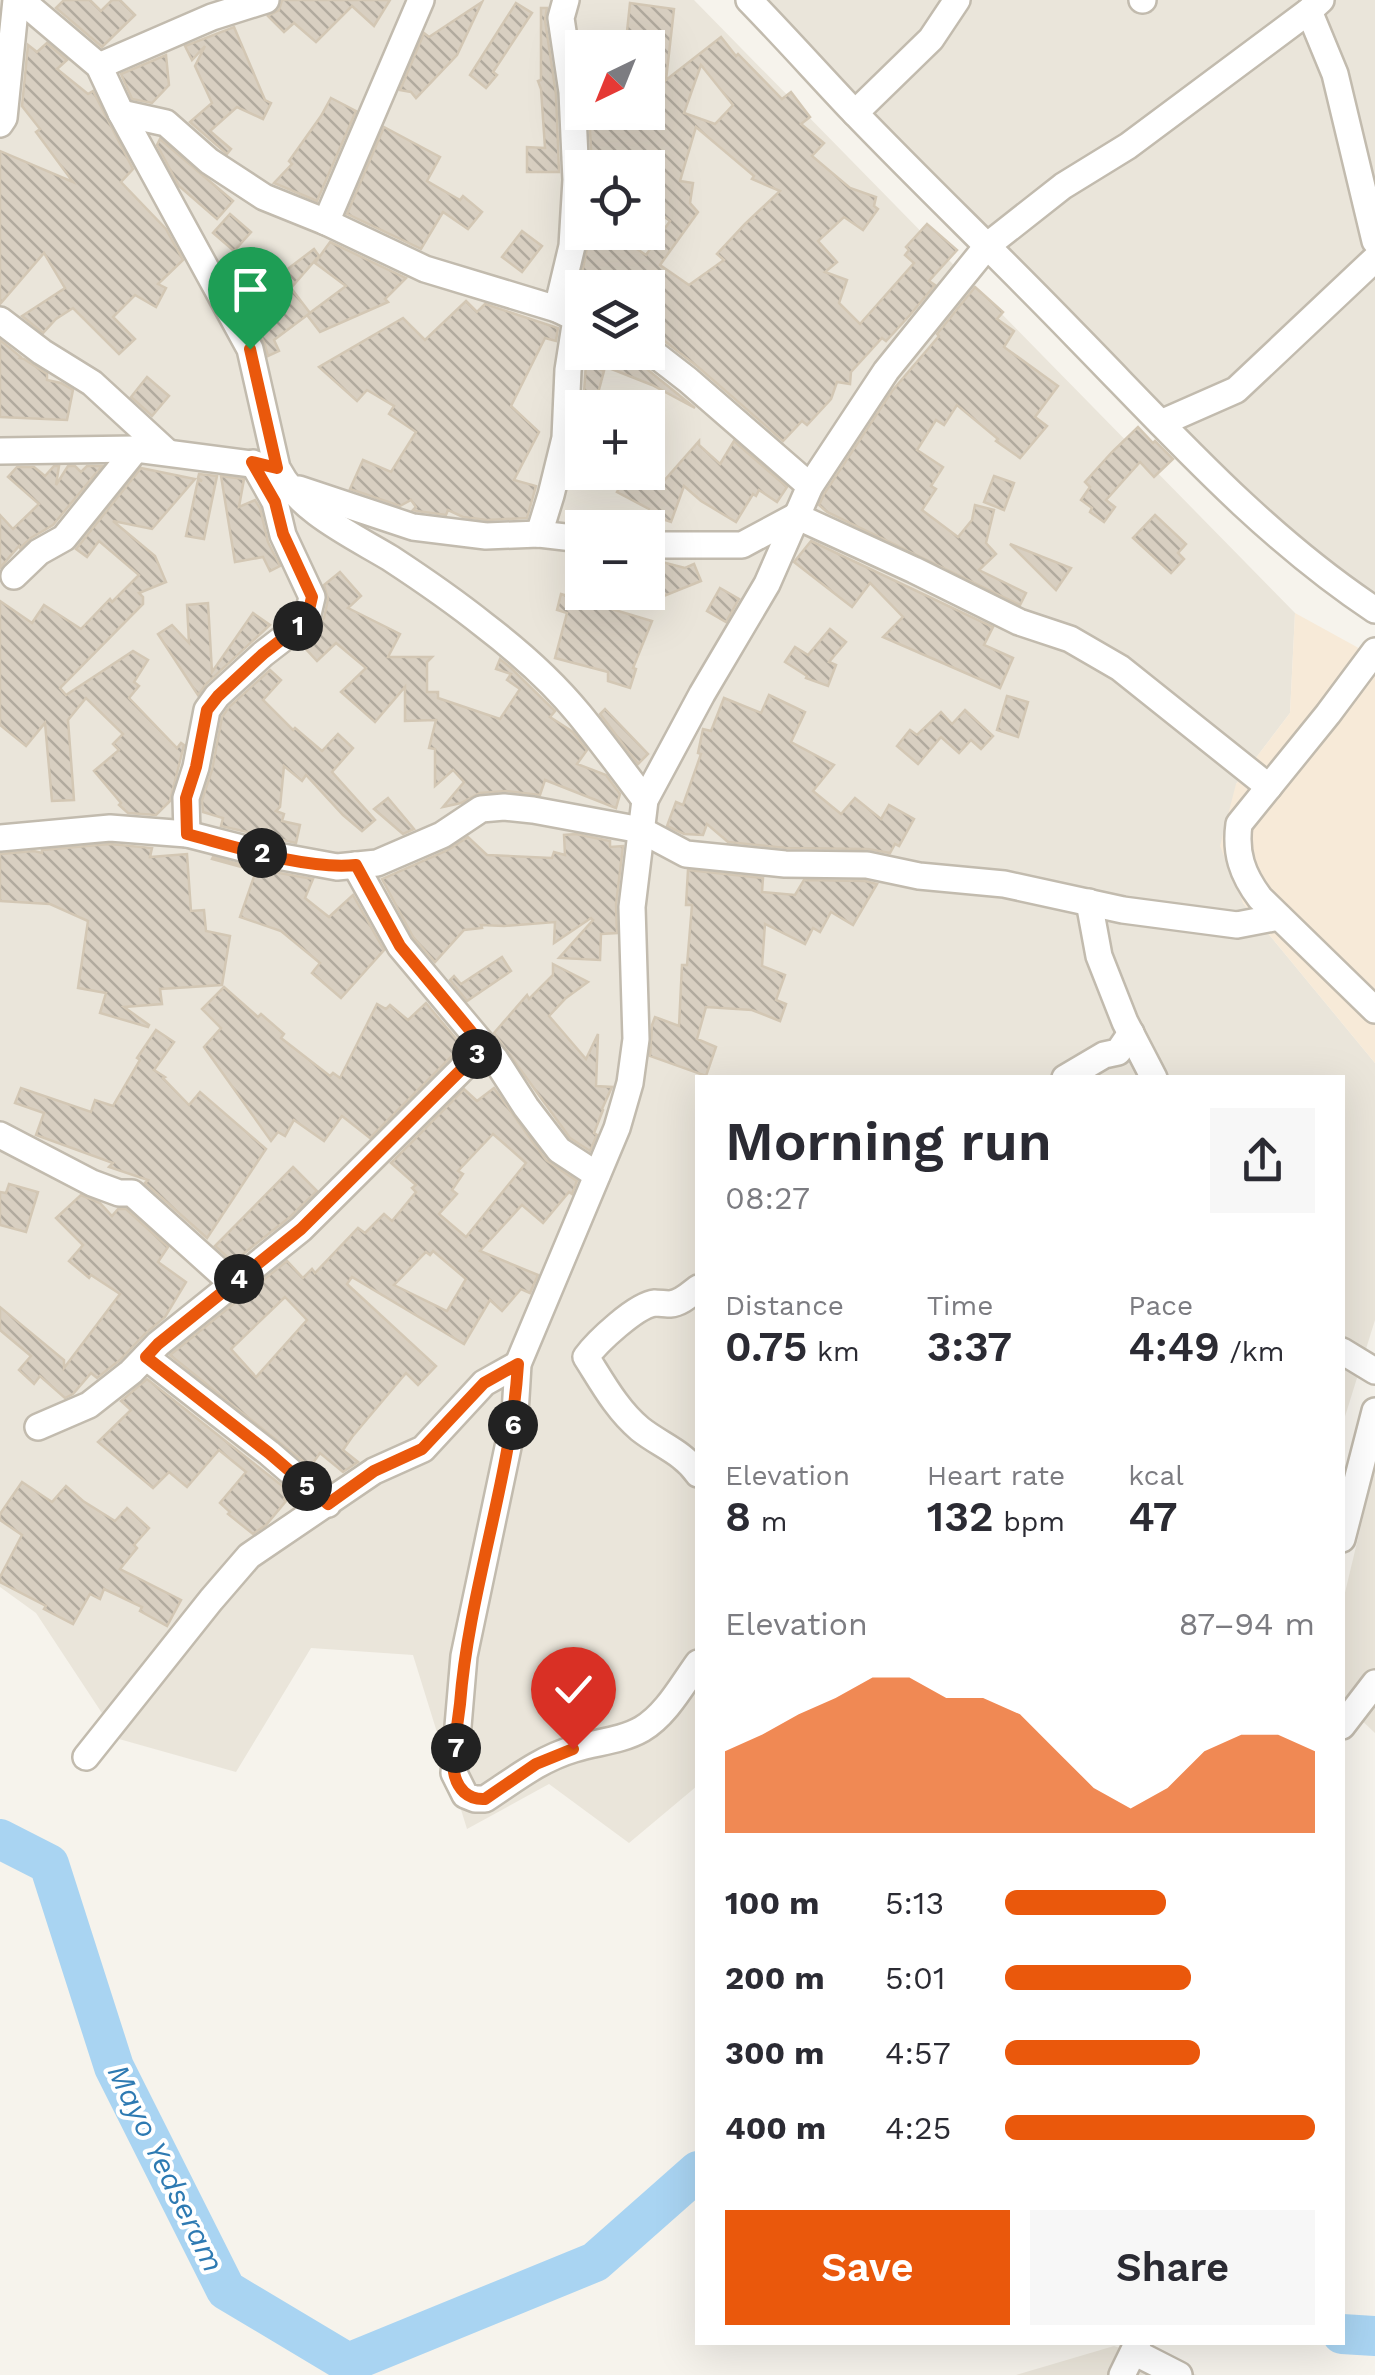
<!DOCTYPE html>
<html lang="en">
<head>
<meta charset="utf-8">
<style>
  :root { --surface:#fff; --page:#f7f7f7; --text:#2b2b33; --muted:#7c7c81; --accent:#ea580c }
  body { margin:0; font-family:"Work Sans",sans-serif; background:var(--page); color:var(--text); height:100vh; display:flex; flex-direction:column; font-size:38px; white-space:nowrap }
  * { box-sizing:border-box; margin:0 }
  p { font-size:32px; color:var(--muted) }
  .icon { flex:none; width:55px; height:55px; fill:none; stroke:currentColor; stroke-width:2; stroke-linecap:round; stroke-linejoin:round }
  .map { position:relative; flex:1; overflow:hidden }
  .sheet { position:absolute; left:695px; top:1075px; width:650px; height:1270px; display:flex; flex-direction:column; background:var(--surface); border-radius:0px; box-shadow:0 10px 40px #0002 }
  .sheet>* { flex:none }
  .needle { width:65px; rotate:223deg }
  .fabs { position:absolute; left:565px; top:30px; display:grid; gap:20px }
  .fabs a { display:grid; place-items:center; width:100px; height:100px; border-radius:0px; background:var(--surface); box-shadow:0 10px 40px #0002; font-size:50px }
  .pin { position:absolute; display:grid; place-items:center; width:85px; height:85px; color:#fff; margin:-102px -42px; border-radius:50% 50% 50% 0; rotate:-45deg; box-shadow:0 0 10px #0007 }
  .pin .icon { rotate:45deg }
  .km { position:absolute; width:50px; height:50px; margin:-25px; border-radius:50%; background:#222; color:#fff; font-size:28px; line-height:50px; text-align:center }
  .round { display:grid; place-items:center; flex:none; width:105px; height:105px; border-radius:0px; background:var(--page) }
  .head { display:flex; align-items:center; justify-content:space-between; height:170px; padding:0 30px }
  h1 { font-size:55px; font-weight:600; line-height:75px }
  .figures { display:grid; grid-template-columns:repeat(3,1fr); gap:15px; height:170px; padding:10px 30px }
  .figures div { display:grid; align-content:center }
  .figures b { font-size:42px; font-weight:600 }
  .figures small { font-size:28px; font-weight:400 }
  .figures p { font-size:28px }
  .chart { height:280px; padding:20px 30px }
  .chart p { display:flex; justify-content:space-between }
  .chart svg { width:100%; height:180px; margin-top:10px; fill:var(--accent); opacity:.7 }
  .button { display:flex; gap:20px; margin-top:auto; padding:20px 30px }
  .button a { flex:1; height:115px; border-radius:0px; background:var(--accent); color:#fff; font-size:40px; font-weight:600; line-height:115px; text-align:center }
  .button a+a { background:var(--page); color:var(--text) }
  ul { padding:0 30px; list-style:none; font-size:32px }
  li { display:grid; grid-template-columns:160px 120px 1fr; align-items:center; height:75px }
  li i { height:25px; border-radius:12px; background:var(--accent) }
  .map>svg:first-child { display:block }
</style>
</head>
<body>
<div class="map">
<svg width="1375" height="2375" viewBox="0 0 1375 2375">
  <defs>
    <pattern id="building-back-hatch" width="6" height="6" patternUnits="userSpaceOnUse" patternTransform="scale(2.5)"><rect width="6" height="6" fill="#d8cfc1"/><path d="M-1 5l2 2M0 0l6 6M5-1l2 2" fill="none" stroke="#b1aa9e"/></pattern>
  </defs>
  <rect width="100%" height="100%" fill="#f6f3ec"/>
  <g fill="#eae5da" fill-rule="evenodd">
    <path d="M0,0H694L1295,613L1290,713L1236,784L1243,903L1375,1063V1320L1343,1423L1342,1078H698L697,1786L629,1843L549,1784L467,1829L413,1655L311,1648L236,1772L119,1739L36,1613L0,1587ZM582,48H648V112H582ZM582,168H648V232H582ZM582,288H648V352H582ZM582,408H648V472H582ZM582,528H648V592H582Z"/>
    <path d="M738,0H1375V597L1271,531Z"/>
    <path d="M1375,1467V1733L1354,1713L1343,1716V1601Z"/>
    <path d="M1114,2346L1197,2375H1016Z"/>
  </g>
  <path fill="#f7ead8" d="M1295,613L1375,657V1063L1243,903L1220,846L1236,784L1290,713Z"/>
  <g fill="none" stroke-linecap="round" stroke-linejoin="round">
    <g stroke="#a9d4f2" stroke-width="40">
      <path d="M0,1839L49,1864L114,2067L226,2290L348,2363L595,2262L698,2171"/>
      <path d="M1342,2334L1375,2336"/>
    </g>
  </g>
  <g fill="url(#building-back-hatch)" stroke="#d3c7b4" stroke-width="2.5" fill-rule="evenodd">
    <path d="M64,0H90L101,11L112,0H120L135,15L102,47L56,8Z"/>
    <path d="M282,0H390L374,26L352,6L316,42L294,23L284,32L268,16L279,10Z"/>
    <path d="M482,2L457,55L416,98L411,92L400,90L424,33L429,37Z"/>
    <path d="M516,3L532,13L493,72L497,75L486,88L470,75Z"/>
    <path d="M630,3L674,9L666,80L721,37L736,56L738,54L782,99L791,92L810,117L801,124L824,143L812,156L850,188L876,197L874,206L878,209L863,230L844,217L818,241L837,262L825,272L847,280L839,303L860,324L914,263L905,255L909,250L906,247L927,224L957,250L929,281L935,285L910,315L886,341L882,338L851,372L850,384L837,382L831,399L807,425L802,421L783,441L698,367L658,336L648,333V288H579L589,238L637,249L646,255L670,221L652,208L656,176L648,173V168H630L600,158L599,168H592L589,112H648V44L626,41ZM701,65L733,105L715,124L684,113ZM696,127L754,176L752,179L780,191L745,224L717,254L724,260L689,285L660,265L698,212L690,203L693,183L680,181Z"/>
    <path d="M541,8H547L545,20L556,94L559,172H527V147L545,148L541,89L538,81L541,80Z"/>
    <path d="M234,27L265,100L271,103L263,119L237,107L210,131L231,149L227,154L190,122L212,103L195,66L205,46L192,60L185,46Z"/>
    <path d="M47,43L67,60L57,69L88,94L93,91L133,169L121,182L166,229L183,260L158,284L166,288L156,307L135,295L113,317L135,339L119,354L73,308L56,319L43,333L22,316L65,288L44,253L0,304V151L73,182L36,132L40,129L22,106L28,45L37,52Z"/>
    <path d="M166,55L169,85L152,103L132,99L121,74Z"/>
    <path d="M331,98L356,111L317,201L274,183L292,164L289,161L321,116Z"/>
    <path d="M384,127L440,157L427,181L460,200L463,196L482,212L468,229L443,212L421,249L347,214Z"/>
    <path d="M160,139L233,201L217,219L179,186L157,145Z"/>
    <path d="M230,214L251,232L234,251L213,233Z"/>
    <path d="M522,231L542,246L522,272L502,257Z"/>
    <path d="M330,242L406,278L385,299L388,302L320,332L307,315L346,286L315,263Z"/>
    <path d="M314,249L319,256L291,288L310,313L274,340L279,351L268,356L264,342L243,303Z"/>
    <path d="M975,287L1003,312L997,319L1014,331L1004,347L1058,386L1035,417L1047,426L1020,458L996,441L998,439L957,405L944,425L936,420L917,450L943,467L931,486L936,489L922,510L958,537L972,520L975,505L994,510L986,543L996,554L979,570L1026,593L1020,605L827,512L819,505L824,494L892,391L939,336L937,334Z"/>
    <path d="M466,301L477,312L485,304L558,328L556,341L545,338L511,406L539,432L514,480L536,486L527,518L487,520L463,517L448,510L446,515L417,511L413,510L416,507L411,500L400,506L350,489L363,460L391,472L416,432L389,414L394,406L367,390L357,401L319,367L403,318L425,340Z"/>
    <path d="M0,340L21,357L20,358L24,359L47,374V380L61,383L73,390L67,420L0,417Z"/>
    <path d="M587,352H632L638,362L695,408L652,385L586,359Z"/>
    <path d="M586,363L604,371L594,408H583Z"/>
    <path d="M147,377L169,396L152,416L131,397Z"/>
    <path d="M1138,427L1153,443L1155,441L1173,459L1154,477L1140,462L1106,500L1115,507L1104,522L1090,512L1092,508L1081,500L1090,487L1085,482L1112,452Z"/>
    <path d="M699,441V445L720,464L734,441L787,487L777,502L759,490L756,496L753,494L736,522L701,501L684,486L671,522L647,514L649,509L617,492L628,472L649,484L650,479L662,483Z"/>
    <path d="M54,466H59L56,485L68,466H75L81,472L87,466H102L53,525L31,538L20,548L19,546L0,568V515L13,529L39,504L8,477L17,467H34L45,476Z"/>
    <path d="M141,468L195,479L152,529L113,521L155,556L166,582L139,593L143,597V604L60,688L66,695L133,651L148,660L134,682L139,686L129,698L177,748L181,743L184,745L170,801L156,815L128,813L119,805L121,803L94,771L119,750L113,744L123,734L86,698L68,720L74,800L52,801L45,723L26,746L0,725V601L32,623L44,605L81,629L110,599L112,602L139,575L99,541L87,557L76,549Z"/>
    <path d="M199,474L217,476L204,539L186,536L198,480L202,481L198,478Z"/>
    <path d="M221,476L244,479L239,507L255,500L260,508L268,542L280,566L270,571L263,557L235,562Z"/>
    <path d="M994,476L1014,483L1004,510L984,502Z"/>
    <path d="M1155,515L1186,544L1178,553L1184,559L1171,573L1133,538Z"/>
    <path d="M811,541L993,627L984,645L1013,658L1000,688L883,637L903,617L870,583L852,607L794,562Z"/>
    <path d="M1010,544L1071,568L1056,590Z"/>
    <path d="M658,561L685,568L694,564L701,581L664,596L649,591Z"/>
    <path d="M340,572L361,596L348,608L400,634L388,657H432L427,662V692H438V698L500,719L520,689L507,680L511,674L496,669L500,659L511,668L555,711L550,717L573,732L587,750L577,764L606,775L620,794L616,808L545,780L540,795L506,791L480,793L461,803L443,807L464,782L453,770L435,786V749L429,748L436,720L405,721V687L375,722L341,692L366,668L336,643L317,661L304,647L311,640L308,638L324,618L328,599L324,585Z"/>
    <path d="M720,588L739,599L726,622L707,611Z"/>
    <path d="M561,594L652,621L633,668L636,669L630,688L608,681V672L555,658L567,613L557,610Z"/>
    <path d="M208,603L212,672L253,613L270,625L206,684L198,695L158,634L172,625L189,643L187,605Z"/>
    <path d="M830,629L846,642L829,662L836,665L828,686L806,678L807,676L785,662L795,647L808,655Z"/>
    <path d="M270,670L281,680L263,700L293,730L295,728L322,751L338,734L353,748L332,772L375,820L362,831L343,815L306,775L302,781L284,766L280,807L276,811L284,814L282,821L300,825L296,843L221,826L223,818L203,812L202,800L212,770L222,717L229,707Z"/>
    <path d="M769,695L805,712L791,742L834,765L813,791L841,814L855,798L881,819L889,805L914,819L899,846L895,844L890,853L868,849L786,848L728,842L707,824L703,835L684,834L667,826L676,802L683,805L701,754L698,753L703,729L711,731L724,698L761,713Z"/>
    <path d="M1007,696L1028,702L1018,737L997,730Z"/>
    <path d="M605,709L648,754L638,764L600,714Z"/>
    <path d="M965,710L993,736L981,749L971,740L959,753L941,737L918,764L897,746L910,730L917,735L941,712L952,724Z"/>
    <path d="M388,798L414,829L403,834L374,809Z"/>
    <path d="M576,834L610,841V847L623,846L616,905L617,933L601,934L600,960L559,958L593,920L591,918L554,943L555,922L504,926L481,925L482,928L464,930L435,962L413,937L382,879L448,850L468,837L487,855L552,858L554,852L565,855L564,835Z"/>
    <path d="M110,844L152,848L150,857L187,854L191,911L204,910L206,931L230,936L222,985L160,989L162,1004L124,1007L149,1025L148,1027L100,1013L106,993L78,988L88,921L50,904L0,901V854L34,851L42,853V850Z"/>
    <path d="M213,857L257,869L313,879L305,898L329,917L353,895L384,950L341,998L312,973L320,963L281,931L240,917L256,871L212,859Z"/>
    <path d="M688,870L763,878L762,892L795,895L804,880L865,881L877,884L853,925L831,912L820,932L813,928L805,944L765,924L762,966L785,975L776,1000L786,1004L780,1021L752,1010L706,1007L697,1039L716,1047L706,1076L650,1056L652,1025L655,1017L679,1026L682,965H687L692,905H686Z"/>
    <path d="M502,957L511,971L467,1001L450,980L454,976L461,984Z"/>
    <path d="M553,964L588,982L566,998L549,1016L586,1059L598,1034L596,1086L612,1087L602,1109L603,1110L594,1133L597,1135L590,1151L570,1138L494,1033L527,995L529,999L553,975Z"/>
    <path d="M224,987L258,1017L261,1014L284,1034L281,1038L330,1076L333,1073L340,1078L377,1004L386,1009L390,1005L408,1020L426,1003L462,1046L370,1138L342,1116L324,1141L294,1120L285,1136L278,1132L271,1141L204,1047L221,1028L202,1009Z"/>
    <path d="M156,1030L174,1042L154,1070L165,1077L163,1078L189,1105L200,1092L266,1149L207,1238L145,1183L148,1180L109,1167L113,1163L36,1135L44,1113L15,1103L21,1088L91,1112L95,1100L113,1106L140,1060L137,1058Z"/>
    <path d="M494,1088L546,1160L577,1181L572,1194L569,1192L543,1223L522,1205L480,1251L538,1275L530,1293L521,1289L502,1311L490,1300L464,1344L352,1277L347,1284L436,1366L418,1385L406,1373L352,1437L343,1450L358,1462L343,1472L320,1453L310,1467L170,1355L287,1261L303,1278L312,1269L315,1273L358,1228L365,1233L384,1214L392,1221L416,1192L412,1188L416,1185L391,1163L464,1089L477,1101ZM493,1134L526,1163L466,1237L439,1214L457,1194L452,1190L463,1174L458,1171ZM433,1251L466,1279L447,1311L394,1285L426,1252L430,1255ZM285,1297L307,1320L256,1377L231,1349Z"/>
    <path d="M293,1167L317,1191L290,1217L233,1262L215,1246Z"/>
    <path d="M9,1184L38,1192L26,1232L0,1225V1192L6,1193Z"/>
    <path d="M81,1195L100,1203L112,1216L118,1209H126L168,1247L158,1262L186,1282L165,1317L146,1333L120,1360L97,1378L91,1373L73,1394L65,1398L40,1376L34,1384L19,1370L31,1356L0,1330V1307L64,1360V1368L120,1294L91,1275L89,1278L69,1261L83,1245L56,1218Z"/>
    <path d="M147,1379L290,1492L284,1499L286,1501L266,1525L253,1534L228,1514L230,1512L220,1503L246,1472L219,1450L187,1487L169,1472L153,1488L98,1442L131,1410L121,1401Z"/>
    <path d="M22,1482L52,1502L66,1486L83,1501L115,1521L127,1508L149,1528L134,1545L137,1548L120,1569L181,1600L167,1626L140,1611L142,1607L104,1589L100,1599L90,1594L73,1624L44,1609L46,1606L0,1582V1577L22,1535L0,1520V1514Z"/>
  </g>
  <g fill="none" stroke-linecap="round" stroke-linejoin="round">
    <g stroke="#c2bbae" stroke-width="30">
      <g id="minor">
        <path d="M21,0L99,66L121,113L250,349L277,468C299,511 350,534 390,558C422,579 454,601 484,625C518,651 552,681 579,714C602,742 623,771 645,800"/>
        <path d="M749,0C784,36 818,74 853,111C927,188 1004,261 1078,338C1172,434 1263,536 1375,610"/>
        <path d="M1142,0H1143"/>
        <path d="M1309,11L1335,74L1375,241"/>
        <path d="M99,66L212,17L266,0"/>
        <path d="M121,113L166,123L209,161L264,197L326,222L425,269L557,309L582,321"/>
        <path d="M855,113L931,39L957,0"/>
        <path d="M0,124L4,118L16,0"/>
        <path d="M326,222L421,0"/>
        <path d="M557,309L572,246L576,180L572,92L561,18L566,0"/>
        <path d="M0,320L42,352L92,383L167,452"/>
        <path d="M648,349L688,380L810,486"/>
        <path d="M1161,423L1236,390L1375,259"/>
        <path d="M0,451L136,449L267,466"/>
        <path d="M299,489L413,527L486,536L539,534L582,539"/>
        <path d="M796,516L914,570L1019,622L1070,639L1120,668L1269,787"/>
        <path d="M539,534L551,495L565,438L568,370L576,319"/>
        <path d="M648,545H742L796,516"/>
        <path d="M14,576L39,552L64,538L136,449"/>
        <path d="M1375,651L1328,714L1239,824C1235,853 1242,874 1260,898L1375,1010"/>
        <path d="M187,834L186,798L196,767L207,710L217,696L263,654L294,630L308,614L312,597L283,535L275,502L253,463"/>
        <path d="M0,838L110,828L187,834L261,853L337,867L377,863L442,835L481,809L504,807L533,810L641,830L686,854L785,864L867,865L919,876L1004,884L1123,910L1237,925L1279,917"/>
        <path d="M355,865L400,946L495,1059L526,1107L559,1150L597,1175"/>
        <path d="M1089,902L1099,956L1125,1022L1154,1078"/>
        <path d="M1065,1078L1104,1055L1118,1052L1131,1033"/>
        <path d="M0,1135L92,1183L119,1193H132L233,1284"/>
        <path d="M698,1288C689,1295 681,1303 670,1304C669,1304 656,1303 655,1303C636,1305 597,1342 586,1357C602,1382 617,1410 640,1429C660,1445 683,1452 698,1474"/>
        <path d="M1342,1351L1375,1371"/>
        <path d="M146,1357L269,1453L328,1504"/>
        <path d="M38,1427L89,1405L131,1372L158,1344L301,1229L484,1047"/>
        <path d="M1342,1539L1375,1411"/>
        <path d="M698,1663C682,1685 666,1715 642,1729C621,1741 596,1742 574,1749C540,1759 514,1780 485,1799H475L465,1795L454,1773L464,1656L515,1414L518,1364L617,1128L630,1083L636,1039L632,907L645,800L702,694L767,584L810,486L886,371L988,245L1063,186L1128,146L1309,11L1321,0"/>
        <path d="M1342,1726L1375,1683"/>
        <path d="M86,1757L211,1600L249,1556L374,1471L423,1449L484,1383L518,1364"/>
        <path d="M1134,2352L1179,2375"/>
        <path d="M1122,2375L1138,2342"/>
      </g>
    </g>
    <use href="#minor" stroke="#fff" stroke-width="25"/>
  </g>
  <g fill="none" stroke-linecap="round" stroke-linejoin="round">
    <g stroke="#fff" stroke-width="20">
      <path id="route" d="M250,349L277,468L252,462L275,502L283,534L312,597L308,614L294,630L263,654L218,696L207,710L196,767L186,798L187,834C236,847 306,870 356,865L400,946L484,1047L301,1229L158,1344L146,1357L269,1453L328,1504L374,1471L422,1449L484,1383L518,1364C511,1479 469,1589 460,1704C458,1720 452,1759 454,1772C457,1789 468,1800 485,1799L536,1764L573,1749"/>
    </g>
    <use href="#route" stroke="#ea580c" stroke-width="12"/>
  </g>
  <g text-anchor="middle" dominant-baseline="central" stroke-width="8" stroke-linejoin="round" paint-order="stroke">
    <g font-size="30" font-style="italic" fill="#2e7ab2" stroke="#fff">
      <text transform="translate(166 2168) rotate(64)">Mayo Yedseram</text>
    </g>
  </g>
</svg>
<div class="fabs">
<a><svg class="needle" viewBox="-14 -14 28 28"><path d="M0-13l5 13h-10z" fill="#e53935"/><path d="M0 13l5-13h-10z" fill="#7c7c81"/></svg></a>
<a><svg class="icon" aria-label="locate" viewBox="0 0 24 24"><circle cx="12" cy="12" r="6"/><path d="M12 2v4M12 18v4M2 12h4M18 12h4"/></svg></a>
<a><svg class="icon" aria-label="layers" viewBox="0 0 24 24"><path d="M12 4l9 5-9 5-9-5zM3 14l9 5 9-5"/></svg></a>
<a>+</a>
<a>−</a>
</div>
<div class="pin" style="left:250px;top:349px;background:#1e9e55"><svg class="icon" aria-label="arrive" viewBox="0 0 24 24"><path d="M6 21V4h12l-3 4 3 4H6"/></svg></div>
<div class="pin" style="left:573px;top:1749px;background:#d93025"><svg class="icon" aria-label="check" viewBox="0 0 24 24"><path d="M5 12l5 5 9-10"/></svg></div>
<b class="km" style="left:298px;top:626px">1</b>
<b class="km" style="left:262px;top:853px">2</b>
<b class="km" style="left:477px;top:1054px">3</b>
<b class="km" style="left:239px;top:1279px">4</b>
<b class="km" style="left:307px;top:1486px">5</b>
<b class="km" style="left:513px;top:1425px">6</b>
<b class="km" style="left:456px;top:1748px">7</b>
<section class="sheet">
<div class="head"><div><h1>Morning run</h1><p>08:27</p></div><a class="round"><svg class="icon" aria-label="share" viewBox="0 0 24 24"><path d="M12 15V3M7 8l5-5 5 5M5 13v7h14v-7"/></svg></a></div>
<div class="figures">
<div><p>Distance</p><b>0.75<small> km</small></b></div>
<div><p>Time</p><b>3:37</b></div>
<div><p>Pace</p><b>4:49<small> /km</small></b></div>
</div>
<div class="figures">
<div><p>Elevation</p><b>8<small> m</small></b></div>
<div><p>Heart rate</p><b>132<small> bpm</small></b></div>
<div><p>kcal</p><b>47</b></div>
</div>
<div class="chart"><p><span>Elevation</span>87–94 m</p>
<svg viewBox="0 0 160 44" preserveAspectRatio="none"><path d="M0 44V24L10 20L20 15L30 11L40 6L50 6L60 11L70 11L80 15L90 24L100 33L110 38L120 33L130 24L140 20L150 20L160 24V44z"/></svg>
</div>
<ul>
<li><b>100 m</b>5:13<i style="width:52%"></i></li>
<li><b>200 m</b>5:01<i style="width:60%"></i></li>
<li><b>300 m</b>4:57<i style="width:63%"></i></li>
<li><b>400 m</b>4:25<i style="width:100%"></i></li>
</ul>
<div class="button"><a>Save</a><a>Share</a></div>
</section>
</div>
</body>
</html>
